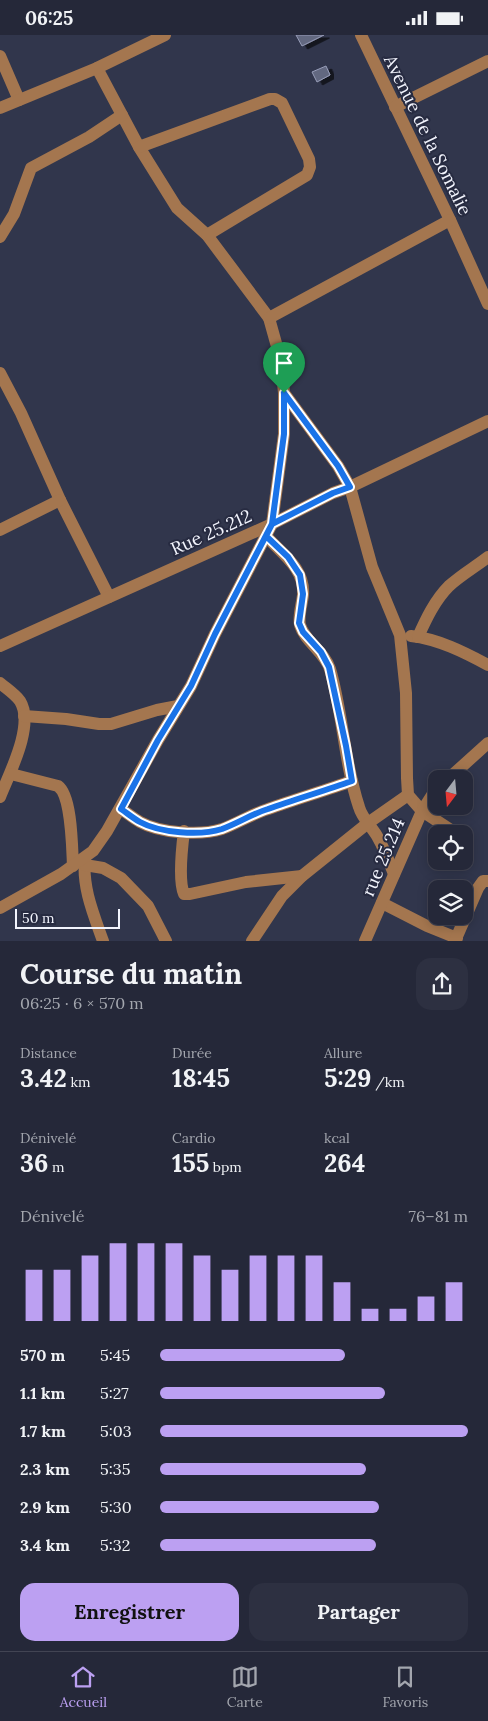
<!DOCTYPE html>
<html lang="fr">
<head>
<meta charset="utf-8">
<style>
  :root { --surface:#252839; --page:#2d3041; --text:#f1f3f6; --muted:#a3a6ae; --line:#424453; --accent:#bca0f2 }
  body { margin:0; font-family:Lora,serif; background:var(--page); color:var(--text); height:100vh; display:flex; flex-direction:column; font-size:19px; white-space:nowrap }
  * { box-sizing:border-box; margin:0 }
  p { font-size:16px; color:var(--muted) }
  .icon { flex:none; width:28px; height:28px; fill:none; stroke:currentColor; stroke-width:2; stroke-linecap:round; stroke-linejoin:round }
  .map { position:relative; height:906px; overflow:hidden }
  .details { display:flex; flex-direction:column; background:var(--surface); flex:1 }
  .details>* { flex:none }
  .needle { width:32px; rotate:196deg }
  .tools { position:absolute; left:428px; top:735px; display:grid; gap:10px }
  .tools a { display:grid; place-items:center; width:45px; height:45px; border-radius:10px; background:var(--surface); box-shadow:0 2px 12px #0003,0 0 0 1px var(--line); font-size:25px }
  .scale { position:absolute; left:15px; bottom:12px; width:105px; box-sizing:border-box; padding-left:5px; border:2px solid #f2f4fd; border-top:0; font-size:14px; line-height:18px; white-space:nowrap; color:#f2f4fd; -webkit-text-stroke:4px #272b41; paint-order:stroke }
  .pin { position:absolute; display:grid; place-items:center; width:42px; height:42px; color:#fff; margin:-51px -21px; border-radius:50% 50% 50% 0; rotate:-45deg; box-shadow:0 0 5px #0007 }
  .pin .icon { rotate:45deg }
  .round { display:grid; place-items:center; flex:none; width:52px; height:52px; border-radius:15px; background:var(--page) }
  .summary { display:flex; align-items:center; justify-content:space-between; height:85px; padding:0 20px }
  h1 { font-size:28px; font-weight:700; line-height:38px }
  .metrics { display:grid; grid-template-columns:repeat(3,1fr); gap:8px; height:85px; padding:5px 20px }
  .metrics div { display:grid; align-content:center }
  .metrics b { font-size:25px; font-weight:700 }
  .metrics small { font-size:14px; font-weight:400 }
  .metrics p { font-size:14px }
  .chart { height:140px; padding:10px 20px }
  .chart p { display:flex; justify-content:space-between }
  .chart svg { width:100%; height:90px; margin-top:5px; stroke:var(--accent); stroke-width:6 }
  .cta { display:flex; gap:10px; margin-top:auto; padding:10px 20px }
  .cta a { flex:1; height:58px; border-radius:15px; background:var(--accent); color:#111; font-size:20px; font-weight:700; line-height:58px; text-align:center }
  .cta a+a { background:var(--page); color:var(--text) }
  ul { padding:0 20px; list-style:none; font-size:16px }
  li { display:grid; grid-template-columns:80px 60px 1fr; align-items:center; height:38px }
  li i { height:12px; border-radius:6px; background:var(--accent) }
  .status { display:flex; justify-content:space-between; align-items:center; height:35px; padding:0 25px; background:var(--surface); direction:ltr }
  .status svg { height:14px; fill:currentColor }
  .dock { display:flex; justify-content:space-around; align-items:center; height:70px; border-top:1px solid var(--line); background:var(--surface); font-size:14px; color:var(--muted) }
  .dock a { display:grid; justify-items:center; gap:2px }
  .dock .selected { color:var(--accent) }
  .map>svg:first-child { display:block }
</style>
</head>
<body>
<div class="status"><b>06:25</b><svg viewBox="0 0 49 12"><path d="M0 12V9h3v3zM5 12V6h3v6zM10 12V3h3v9zM15 12V0h3v12zM26 1h20v11H26zM47 4h2v5h-2z"/></svg></div>
<div class="map">
<svg width="488" height="906" viewBox="0 0 488 906">
  <defs>
    <filter id="shadow"><feDropShadow dx="5.5" dy="3" stdDeviation="0" flood-color="#0009"/></filter>
  </defs>
  <rect width="100%" height="100%" fill="#31364c"/>
  <g fill="#626780" stroke="#989eb9" filter="url(#shadow)">
    <path d="M296,0H324L302,11Z"/>
    <path d="M326,31L330,40L317,47L312,37Z"/>
  </g>
  <g fill="none" stroke-linecap="round" stroke-linejoin="round">
    <g stroke="#a4764f" stroke-width="12">
      <path d="M361,0L450,185L488,269"/>
      <path d="M0,21L19,65"/>
      <path d="M97,33L139,112L177,173L207,200L269,283L281,326L284,358L338,431L350,452L372,532L400,600L406,658L407,743L408,760L422,776L457,799"/>
      <path d="M395,72L488,26"/>
      <path d="M0,73L97,33L165,0"/>
      <path d="M139,112L270,64H275L282,68L309,124L310,132L307,140L207,200"/>
      <path d="M0,202L14,179L31,133L89,102L122,80"/>
      <path d="M269,283L450,185"/>
      <path d="M0,338L21,378L60,465L109,562"/>
      <path d="M0,495L60,465"/>
      <path d="M266,501C282,519 305,533 303,560C302,569 298,581 300,590C305,607 324,616 330,634C343,679 344,727 359,772C362,783 371,791 377,801C384,813 389,826 394,839"/>
      <path d="M411,601C438,604 464,617 488,630"/>
      <path d="M418,602C426,584 435,565 449,551C461,540 475,532 488,522"/>
      <path d="M0,611L272,489L333,458L350,452L488,386"/>
      <path d="M0,648C7,654 15,659 20,666C35,690 9,739 0,762"/>
      <path d="M24,681L66,684L99,689H111L157,675L178,671"/>
      <path d="M11,739L58,751C72,761 72,813 73,831"/>
      <path d="M448,744L488,708"/>
      <path d="M121,774C127,778 133,783 140,787C160,798 200,801 222,794C238,788 252,779 268,774C296,764 324,756 352,746"/>
      <path d="M184,796C182,812 178,845 184,859H190L246,847L302,841"/>
      <path d="M85,823C82,852 93,878 103,906"/>
      <path d="M85,830L103,833L121,843L148,871L166,906"/>
      <path d="M382,868L427,891L457,903"/>
      <path d="M0,873L61,839L93,816L107,796L158,705L191,651L215,599L272,489L284,399V358"/>
      <path d="M252,906L282,861L302,841L368,788L408,760"/>
      <path d="M365,906L422,776L436,754"/>
      <path d="M455,906L478,853L483,846H488"/>
    </g>
  </g>
  <g fill="none" stroke-linecap="round" stroke-linejoin="round">
    <g stroke="#fff" stroke-width="10">
      <path id="route" d="M284,358V399L272,489L215,599L191,651L158,705L121,774C127,778 133,783 140,787C160,798 200,801 222,794C238,788 252,779 268,774C296,764 324,756 352,746L346,711L329,632L321,617L303,597L299,588L303,559L300,540L288,522L266,501L272,489L333,458L350,452L338,431L284,358"/>
    </g>
    <use href="#route" stroke="#1a73e8" stroke-width="6"/>
  </g>
  <g text-anchor="middle" dominant-baseline="central" stroke-width="4" stroke-linejoin="round" paint-order="stroke">
    <g font-size="18" fill="#f2f4fd" stroke="#272b41">
      <text transform="translate(428 100) rotate(64)">Avenue de la Somalie</text>
      <text transform="translate(211 497) rotate(-24)">Rue 25.212</text>
      <text transform="translate(383 822) rotate(-67)">rue 25.214</text>
    </g>
  </g>
</svg>
<div class="tools">
<a><svg class="needle" viewBox="-14 -14 28 28"><path d="M0-13l5 13h-10z" fill="#e53935"/><path d="M0 13l5-13h-10z" fill="#a3a6ae"/></svg></a>
<a><svg class="icon" aria-label="locate" viewBox="0 0 24 24"><circle cx="12" cy="12" r="6"/><path d="M12 2v4M12 18v4M2 12h4M18 12h4"/></svg></a>
<a><svg class="icon" aria-label="layers" viewBox="0 0 24 24"><path d="M12 4l9 5-9 5-9-5zM3 14l9 5 9-5"/></svg></a>
</div>
<div class="scale">50 m</div>
<div class="pin" style="left:284px;top:358px;background:#1e9e55"><svg class="icon" aria-label="arrive" viewBox="0 0 24 24"><path d="M6 21V4h12l-3 4 3 4H6"/></svg></div>
</div>
<section class="details">
<div class="summary"><div><h1>Course du matin</h1><p>06:25 · 6 × 570 m</p></div><a class="round"><svg class="icon" aria-label="share" viewBox="0 0 24 24"><path d="M12 15V3M7 8l5-5 5 5M5 13v7h14v-7"/></svg></a></div>
<div class="metrics">
<div><p>Distance</p><b>3.42<small> km</small></b></div>
<div><p>Durée</p><b>18:45</b></div>
<div><p>Allure</p><b>5:29<small> /km</small></b></div>
</div>
<div class="metrics">
<div><p>Dénivelé</p><b>36<small> m</small></b></div>
<div><p>Cardio</p><b>155<small> bpm</small></b></div>
<div><p>kcal</p><b>264</b></div>
</div>
<div class="chart"><p><span>Dénivelé</span>76–81 m</p>
<svg viewBox="0 0 160 44" preserveAspectRatio="none"><path d="M5 44V19M15 44V19M25 44V12M35 44V6M45 44V6M55 44V6M65 44V12M75 44V19M85 44V12M95 44V12M105 44V12M115 44V25M125 44V38M135 44V38M145 44V32M155 44V25"/></svg>
</div>
<ul>
<li><b>570 m</b>5:45<i style="width:60%"></i></li>
<li><b>1.1 km</b>5:27<i style="width:73%"></i></li>
<li><b>1.7 km</b>5:03<i style="width:100%"></i></li>
<li><b>2.3 km</b>5:35<i style="width:67%"></i></li>
<li><b>2.9 km</b>5:30<i style="width:71%"></i></li>
<li><b>3.4 km</b>5:32<i style="width:70%"></i></li>
</ul>
<div class="cta"><a>Enregistrer</a><a>Partager</a></div>
</section>
<nav class="dock">
<a class="selected"><svg class="icon" aria-label="home" viewBox="0 0 24 24"><path d="M3 11l9-7 9 7M6 9v11h12V9"/></svg>Accueil</a>
<a><svg class="icon" aria-label="map" viewBox="0 0 24 24"><path d="M3 6l6-2 6 2 6-2v14l-6 2-6-2-6 2zM9 4v14M15 6v14"/></svg>Carte</a>
<a><svg class="icon" aria-label="saved" viewBox="0 0 24 24"><path d="M7 4h10v16l-5-4-5 4z"/></svg>Favoris</a>
</nav>
</body>
</html>
